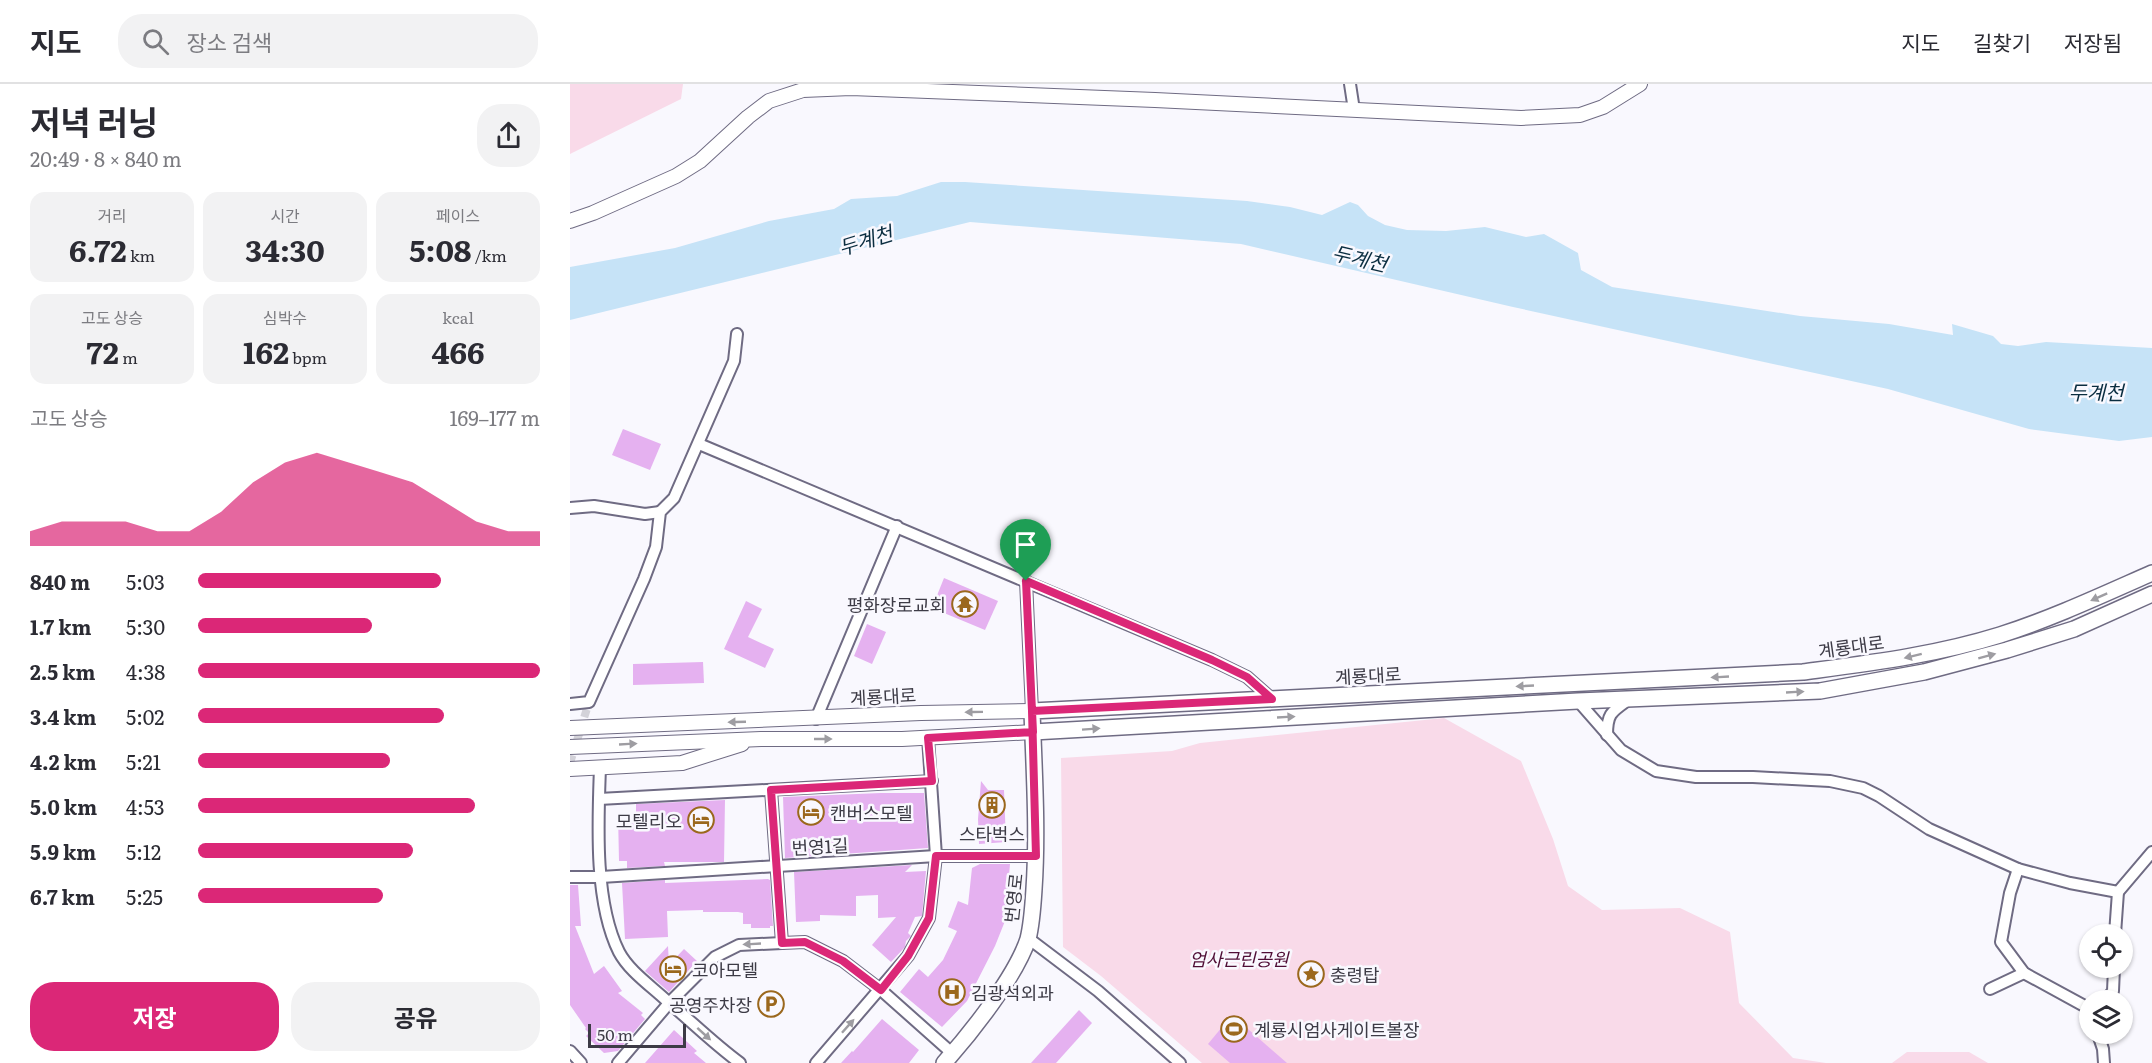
<!DOCTYPE html>
<html lang="ko">
<head>
<meta charset="utf-8">
<style>
  :root { --surface:#fff; --page:#f2f2f3; --text:#2b2b33; --muted:#7c7c81; --line:#e1e1e2; --accent:#db2777 }
  body { margin:0; font-family:Literata,"Noto Sans KR",serif; background:var(--page); color:var(--text); height:100vh; display:flex; flex-direction:column; font-size:22px; white-space:nowrap }
  * { box-sizing:border-box; margin:0 }
  p { font-size:20px; color:var(--muted) }
  .icon { flex:none; width:33px; height:33px; fill:none; stroke:currentColor; stroke-width:2; stroke-linecap:round; stroke-linejoin:round }
  .map { position:relative; flex:1; overflow:hidden }
  .sheet { display:flex; flex-direction:column; background:var(--surface); width:570px }
  .sheet>* { flex:none }
  .tools { position:absolute; left:1509px; top:840px; display:grid; gap:12px }
  .tools a { display:grid; place-items:center; width:54px; height:54px; border-radius:50%; background:var(--surface); box-shadow:0 2px 4px #0004; font-size:30px }
  .scale { position:absolute; left:18px; bottom:15px; width:98px; box-sizing:border-box; padding-left:6px; border:3px solid #3d3b46; border-top:0; font-size:16px; line-height:21px; white-space:nowrap; color:#3d3b46; -webkit-text-stroke:4px #f9f8fe; paint-order:stroke }
  .pin { position:absolute; display:grid; place-items:center; width:51px; height:51px; color:#fff; margin:-62px -26px; border-radius:50% 50% 50% 0; rotate:-45deg; box-shadow:0 0 6px #0007 }
  .pin .icon { rotate:45deg }
  .round { display:grid; place-items:center; flex:none; width:63px; height:63px; border-radius:24px; background:var(--page) }
  .summary { display:flex; align-items:center; justify-content:space-between; height:102px; padding:0 30px }
  h1 { font-size:33px; font-weight:700; line-height:45px }
  .figures { display:grid; grid-template-columns:repeat(3,1fr); gap:9px; height:102px; padding:6px 30px }
  .figures div { display:grid; align-content:center; border-radius:15px; background:var(--page); text-align:center }
  .figures b { font-size:30px; font-weight:700 }
  .figures small { font-size:16px; font-weight:400 }
  .figures p { font-size:16px }
  .chart { height:168px; padding:12px 30px }
  .chart p { display:flex; justify-content:space-between }
  .chart svg { width:100%; height:108px; margin-top:6px; fill:var(--accent); opacity:.7 }
  .button { display:flex; gap:12px; margin-top:auto; padding:12px 30px }
  .button a { flex:1; height:69px; border-radius:24px; background:var(--accent); color:#fff; font-size:24px; font-weight:700; line-height:69px; text-align:center }
  .button a+a { background:var(--page); color:var(--text) }
  ul { padding:0 30px; list-style:none; font-size:20px }
  li { display:grid; grid-template-columns:96px 72px 1fr; align-items:center; height:45px }
  li i { height:15px; border-radius:8px; background:var(--accent) }
  header { display:flex; align-items:center; gap:36px; box-sizing:border-box; height:84px; padding:0 30px; background:var(--surface); border-bottom:2px solid var(--line) }
  header strong { font-size:28px }
  nav { display:flex; gap:33px; margin-inline-start:auto; font-size:21px }
  .search { width:420px; height:54px; background:var(--page); display:flex; align-items:center; gap:15px; box-sizing:border-box; padding:0 21px; border-radius:24px; color:var(--muted); font-size:22px }
  main { display:flex; flex:1; min-height:0 }
  .map>svg:first-child { display:block }
</style>
</head>
<body>
<header>
<strong>지도</strong>
<div class="search"><svg class="icon" aria-label="search" viewBox="0 0 24 24"><circle cx="10" cy="10" r="6"/><path d="M15 15l6 6"/></svg>장소 검색</div>
<nav><a>지도</a><a>길찾기</a><a>저장됨</a></nav>
</header>
<main>
<section class="sheet">
<div class="summary"><div><h1>저녁 러닝</h1><p>20:49 · 8 × 840 m</p></div><a class="round"><svg class="icon" aria-label="share" viewBox="0 0 24 24"><path d="M12 15V3M7 8l5-5 5 5M5 13v7h14v-7"/></svg></a></div>
<div class="figures">
<div><p>거리</p><b>6.72<small> km</small></b></div>
<div><p>시간</p><b>34:30</b></div>
<div><p>페이스</p><b>5:08<small> /km</small></b></div>
</div>
<div class="figures">
<div><p>고도 상승</p><b>72<small> m</small></b></div>
<div><p>심박수</p><b>162<small> bpm</small></b></div>
<div><p>kcal</p><b>466</b></div>
</div>
<div class="chart"><p><span>고도 상승</span>169–177 m</p>
<svg viewBox="0 0 160 44" preserveAspectRatio="none"><path d="M0 44V38L10 34L20 34L30 34L40 38L50 38L60 30L70 18L80 10L90 6L100 10L110 14L120 18L130 26L140 34L150 38L160 38V44z"/></svg>
</div>
<ul>
<li><b>840 m</b>5:03<i style="width:71%"></i></li>
<li><b>1.7 km</b>5:30<i style="width:51%"></i></li>
<li><b>2.5 km</b>4:38<i style="width:100%"></i></li>
<li><b>3.4 km</b>5:02<i style="width:72%"></i></li>
<li><b>4.2 km</b>5:21<i style="width:56%"></i></li>
<li><b>5.0 km</b>4:53<i style="width:81%"></i></li>
<li><b>5.9 km</b>5:12<i style="width:63%"></i></li>
<li><b>6.7 km</b>5:25<i style="width:54%"></i></li>
</ul>
<div class="button"><a>저장</a><a>공유</a></div>
</section>
<div class="map">
<svg width="1582" height="979" viewBox="0 0 1582 979">
  <rect width="100%" height="100%" fill="#f9f8fe"/>
  <g fill="#f9dae9">
    <path d="M0,0H113L111,15L0,70Z"/>
    <path d="M874,634L951,677L983,755L998,802L1032,826L1110,824L1160,848L1169,919L1223,974L1256,979H632L531,892L493,863L491,674L602,667L630,659Z"/>
    <path d="M1337,968H1399L1418,979H1322Z"/>
  </g>
  <path fill="#c6e3f7" d="M371,98H395L677,117L720,123L752,131L780,118L788,121L798,132L815,141L837,146L876,147L915,143L956,153L974,150L1008,169L1011,186L1042,203L1230,232L1319,240L1383,251L1382,240L1423,252L1431,260L1448,262L1476,258L1582,264V353L1549,357L1459,345L1318,305L943,223L671,160L400,138L0,236V183L105,164L199,137L264,125L281,115L327,112Z"/>
  <g fill="#e5b1f0">
    <path d="M53,345L91,360L80,386L42,371Z"/>
    <path d="M374,494L428,517L415,546L362,524Z"/>
    <path d="M176,517L192,525L178,553L204,565L195,584L154,565Z"/>
    <path d="M297,540L316,548L302,580L284,572Z"/>
    <path d="M133,578L134,599L63,601V580Z"/>
    <path d="M411,697L418,706H434L436,758L409,760L408,735Z"/>
    <path d="M311,709H354L358,764L215,774L213,713Z"/>
    <path d="M155,716L154,778H94L95,782L57,784V777H49L48,730H66V720Z"/>
    <path d="M410,780H440L436,826L439,827L425,862L397,917L372,943L330,908L349,885L358,893L373,876L387,847L378,843L388,817L398,821L402,784Z"/>
    <path d="M342,781L335,788L356,787L352,832L345,833L338,849L341,852L336,857L335,863L321,878L302,861L326,833L308,834V811L286,812V832L250,831V837L226,838L224,788Z"/>
    <path d="M198,795L200,796L203,842H200V844H181V840H173V829L168,828H133V826L97,827L98,853L55,855L52,799L95,796V799Z"/>
    <path d="M0,801H8L11,842H5L24,890L34,882L52,907L48,909L73,929L71,931L75,935L48,967L34,969L16,952L19,949L15,945L16,944L0,921Z"/>
    <path d="M98,862L99,881L114,865L127,877L99,908L75,887Z"/>
    <path d="M509,926L522,939L486,979H461Z"/>
    <path d="M662,931L717,979H660L638,960Z"/>
    <path d="M312,935L349,966L339,979H271L282,967L283,968Z"/>
    <path d="M104,946L127,967L124,969L136,979H75Z"/>
  </g>
  <g fill="none" stroke-linecap="round" stroke-linejoin="round">
    <path stroke="#d3d2d9" stroke-width="8" stroke-dasharray="8 4" stroke-linecap="butt" d="M0,679L19,618"/>
    <g stroke="#6f6b83" stroke-width="14">
      <g id="minor">
        <path d="M780,0L784,26"/>
        <path d="M129,360L642,576L677,593L702,615"/>
        <path d="M0,424L24,422L75,430L90,428"/>
        <path d="M456,497L462,627"/>
        <path d="M1008,617L1051,666L1086,687L1126,693H1183L1260,697L1293,704L1309,712L1359,745L1448,785L1500,799L1548,808L1582,768"/>
        <path d="M0,620L19,618L74,495L86,463L90,428L104,414L164,277L167,250"/>
        <path d="M246,635L327,442"/>
        <path d="M1037,651C1037,630 1041,628 1058,616"/>
        <path d="M30,683C28,739 24,818 49,868C59,887 81,902 97,917C122,938 144,960 170,979"/>
        <path d="M201,706L212,859"/>
        <path d="M29,715L362,697"/>
        <path d="M1448,785L1440,809L1431,858L1454,889L1520,925"/>
        <path d="M0,793H31L366,772H466"/>
        <path d="M1545,850L1548,808"/>
        <path d="M458,854L528,907L610,979"/>
        <path d="M1420,905L1454,889"/>
        <path d="M1536,916L1543,907L1544,884"/>
        <path d="M1528,950L1533,965L1534,979"/>
        <path d="M0,967L11,979"/>
        <path d="M48,979L100,918L145,873L169,861L212,859L235,858L273,877L311,906L383,970"/>
        <path d="M246,979L338,872L359,834L366,772L358,654"/>
      </g>
    </g>
    <g stroke="#6f6b83" stroke-width="16">
      <g id="tertiary">
        <path d="M0,137L23,129L106,92L130,77L178,33L199,17L233,6L281,4L585,16L951,34L1010,31L1033,23L1070,0"/>
        <path d="M0,644L351,629L462,627"/>
        <path d="M0,663L191,655H332L463,648"/>
        <path d="M0,685L112,679L172,660"/>
      </g>
    </g>
    <g stroke="#6f6b83" stroke-width="18">
      <g id="secondary">
        <path d="M463,648L1008,617L1250,607L1354,588L1437,566L1504,545L1582,510"/>
        <path d="M374,979C401,949 446,892 458,855C462,839 463,821 464,805C468,746 464,686 462,627L1233,588C1300,579 1366,571 1430,551C1483,534 1532,511 1582,489"/>
      </g>
    </g>
    <use href="#minor" stroke="#fff" stroke-width="10"/>
    <use href="#tertiary" stroke="#fff" stroke-width="14"/>
    <use href="#secondary" stroke="#fff" stroke-width="15"/>
  </g>
  <defs><path id="oneway-solid" d="M-6-.8H1V-3.2L6.5 0L1 3.2V.8H-6Z" transform="scale(1.5)"/></defs>
  <g fill="#9e9da2">
    <use href="#oneway-solid" transform="translate(1529 513) rotate(156)"/>
    <use href="#oneway-solid" transform="translate(1343 572) rotate(166)"/>
    <use href="#oneway-solid" transform="translate(1417 572) rotate(-15)"/>
    <use href="#oneway-solid" transform="translate(1150 593) rotate(177)"/>
    <use href="#oneway-solid" transform="translate(955 602) rotate(177)"/>
    <use href="#oneway-solid" transform="translate(1225 608) rotate(-3)"/>
    <use href="#oneway-solid" transform="translate(404 628) rotate(179)"/>
    <use href="#oneway-solid" transform="translate(716 633) rotate(-3)"/>
    <use href="#oneway-solid" transform="translate(167 638) rotate(178)"/>
    <use href="#oneway-solid" transform="translate(521 645) rotate(-4)"/>
    <use href="#oneway-solid" transform="translate(253 655)"/>
    <use href="#oneway-solid" transform="translate(58 660) rotate(-3)"/>
    <use href="#oneway-solid" transform="translate(182 860) rotate(177)"/>
    <use href="#oneway-solid" transform="translate(278 942) rotate(-48)"/>
    <use href="#oneway-solid" transform="translate(134 950) rotate(42)"/>
  </g>
  <g fill="none" stroke-linecap="round" stroke-linejoin="round">
    <g stroke="#fff" stroke-width="12">
      <path id="route" d="M456,497L462,627L466,772H366L359,834L338,872L311,906L273,877L235,858L212,859L201,706L362,697L358,654L463,648L462,627L702,615L677,593L642,576L456,497"/>
    </g>
    <use href="#route" stroke="#db2777" stroke-width="8"/>
  </g>
  <defs>
    <g id="temple-ring" transform="scale(1.35)"><circle r="9.5" fill="#f9f8fe" stroke="#9b681d" stroke-width="1.5"/><path d="M0-6L5-2H3V0L6.5 2.5H4V6H1.5V3h-3V6H-4V2.5H-6.5L-3 0V-2H-5Z" fill="#9b681d"/></g>
    <g id="building-ring" transform="scale(1.35)"><circle r="9.5" fill="#f9f8fe" stroke="#9b681d" stroke-width="1.5"/><path d="M-4-6H4V6H1V3H-1V6H-4ZM-2.5-4.3h1.7v1.8h-1.7ZM.8-4.3h1.7v1.8H.8ZM-2.5-1h1.7V.8h-1.7ZM.8-1h1.7V.8H.8Z" fill="#9b681d"/></g>
    <g id="hotel-ring" transform="scale(1.35)"><circle r="9.5" fill="#f9f8fe" stroke="#9b681d" stroke-width="1.5"/><path d="M-6-4.5h1.5V1H6V5H4.5V3h-9V5H-6ZM-4 0a1.8 1.8 0 1 1 3.6 0ZM.5 0V-2.5h3Q6-2.5 6 0Z" fill="#9b681d"/></g>
    <g id="sight-ring" transform="scale(1.35)"><circle r="9.5" fill="#f9f8fe" stroke="#9b681d" stroke-width="1.5"/><path d="M0-6L1.8-2.2L6-1.7L2.9 1.2L3.7 5.4L0 3.3L-3.7 5.4L-2.9 1.2L-6-1.7L-1.8-2.2Z" fill="#9b681d"/></g>
    <g id="hospital-ring" transform="scale(1.35)"><circle r="9.5" fill="#f9f8fe" stroke="#9b681d" stroke-width="1.5"/><path d="M-5-5h3v3.5h4V-5h3V5h-3V1.5h-4V5h-3Z" fill="#9b681d"/></g>
    <g id="parking-ring" transform="scale(1.35)"><circle r="9.5" fill="#f9f8fe" stroke="#9b681d" stroke-width="1.5"/><path d="M-3.5-5.5H1a3.5 3.5 0 0 1 0 7H-1V5.5H-3.5ZM-1-3.4V-.6H.8a1.4 1.4 0 0 0 0-2.8Z" fill="#9b681d"/></g>
    <g id="stadium-ring" transform="scale(1.35)"><circle r="9.5" fill="#f9f8fe" stroke="#9b681d" stroke-width="1.5"/><path d="M0-5a6.5 5 0 1 0 0 10a6.5 5 0 1 0 0-10ZM-3.5-1.8h7v3.6h-7Z" fill="#9b681d"/></g>
  </defs>
  <g fill-rule="evenodd">
    <use href="#temple-ring" x="395" y="520"/>
    <use href="#building-ring" x="422" y="721"/>
    <use href="#hotel-ring" x="241" y="728"/>
    <use href="#hotel-ring" x="131" y="736"/>
    <use href="#hotel-ring" x="103" y="885"/>
    <use href="#sight-ring" x="741" y="890"/>
    <use href="#hospital-ring" x="382" y="908"/>
    <use href="#parking-ring" x="201" y="920"/>
    <use href="#stadium-ring" x="664" y="945"/>
  </g>
  <g text-anchor="middle" dominant-baseline="central" stroke-width="5" stroke-linejoin="round" paint-order="stroke">
    <g font-size="18" fill="#3d3b46" stroke="#f9f8fe" text-anchor="start">
      <text x="376" y="520" text-anchor="end">평화장로교회</text>
      <text x="260" y="728">캔버스모텔</text>
      <text x="112" y="736" text-anchor="end">모텔리오</text>
      <text x="422" y="749" text-anchor="middle">스타벅스</text>
      <text x="122" y="885">코아모텔</text>
      <text x="760" y="890">충령탑</text>
      <text x="401" y="908">김광석외과</text>
      <text x="182" y="920" text-anchor="end">공영주차장</text>
      <text x="684" y="945">계룡시엄사게이트볼장</text>
    </g>
    <g font-size="18" fill="#3d3b46" stroke="#f9f8fe">
      <text transform="translate(1281 562) rotate(-8)">계룡대로</text>
      <text transform="translate(798 591) rotate(-3)">계룡대로</text>
      <text transform="translate(313 612) rotate(-3)">계룡대로</text>
      <text transform="translate(250 762) rotate(-3)">번영1길</text>
      <text transform="translate(443 814) rotate(-84)">번영로</text>
    </g>
    <g font-size="18" font-style="italic" fill="#4f0d35" stroke="#f9f8fe">
      <text x="669" y="874">엄사근린공원</text>
    </g>
    <g font-size="20" font-style="italic" fill="#0a2d40" stroke="#f9f8fe">
      <text transform="translate(295 155) rotate(-17)">두계천</text>
      <text transform="translate(790 173) rotate(13)">두계천</text>
      <text x="1526" y="307">두계천</text>
    </g>
  </g>
</svg>
<div class="tools">
<a><svg class="icon" aria-label="locate" viewBox="0 0 24 24"><circle cx="12" cy="12" r="6"/><path d="M12 2v4M12 18v4M2 12h4M18 12h4"/></svg></a>
<a><svg class="icon" aria-label="layers" viewBox="0 0 24 24"><path d="M12 4l9 5-9 5-9-5zM3 14l9 5 9-5"/></svg></a>
</div>
<div class="scale">50 m</div>
<div class="pin" style="left:456px;top:497px;background:#1e9e55"><svg class="icon" aria-label="arrive" viewBox="0 0 24 24"><path d="M6 21V4h12l-3 4 3 4H6"/></svg></div>
</div>
</main>
</body>
</html>
